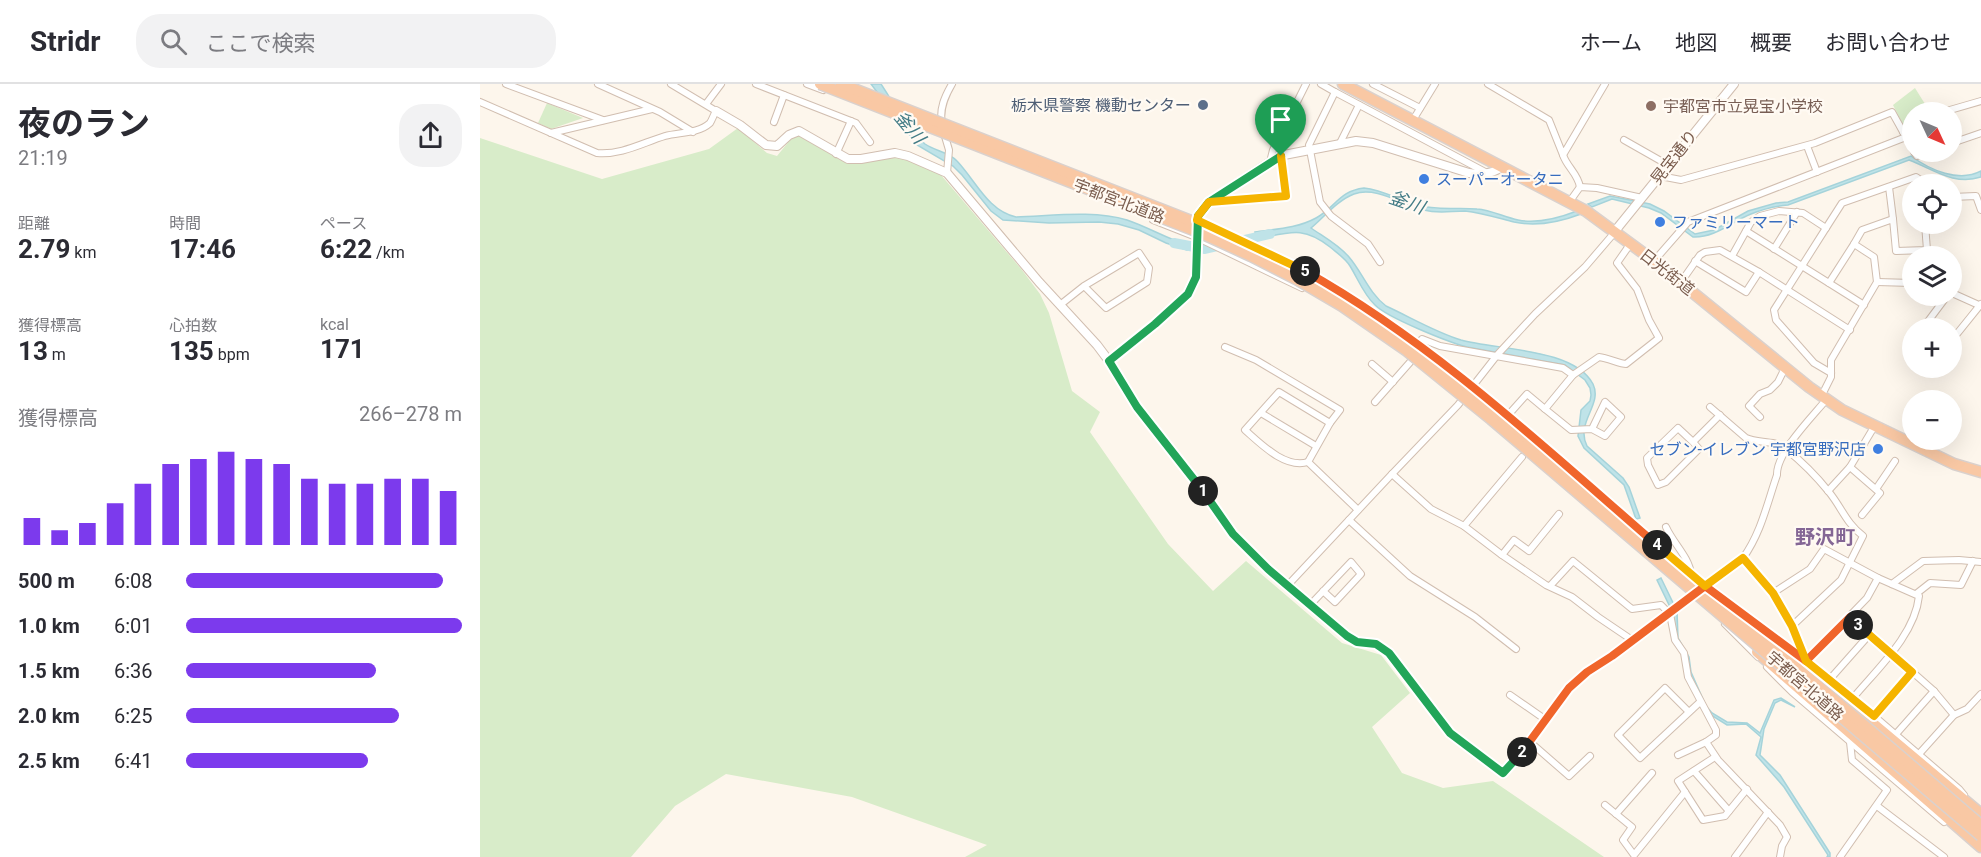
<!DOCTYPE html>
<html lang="ja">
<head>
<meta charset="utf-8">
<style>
  :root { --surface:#fff; --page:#f2f2f3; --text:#2b2b33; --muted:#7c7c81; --line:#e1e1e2; --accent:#7c3aed }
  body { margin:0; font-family:Roboto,"Noto Sans JP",sans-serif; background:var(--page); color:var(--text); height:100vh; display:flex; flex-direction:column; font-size:22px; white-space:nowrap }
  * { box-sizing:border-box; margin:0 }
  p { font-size:20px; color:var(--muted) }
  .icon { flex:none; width:33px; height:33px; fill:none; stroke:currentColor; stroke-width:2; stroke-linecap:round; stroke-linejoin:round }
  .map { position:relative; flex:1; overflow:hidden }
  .drawer { display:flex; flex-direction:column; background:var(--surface); width:480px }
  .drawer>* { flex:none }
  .needle { width:39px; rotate:134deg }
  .controls { position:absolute; left:1422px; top:18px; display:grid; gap:12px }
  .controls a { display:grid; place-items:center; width:60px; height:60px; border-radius:50%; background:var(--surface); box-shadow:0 6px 24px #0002; font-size:30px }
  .pin { position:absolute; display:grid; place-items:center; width:51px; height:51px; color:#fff; margin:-62px -26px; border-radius:50% 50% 50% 0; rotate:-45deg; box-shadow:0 0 6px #0007 }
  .pin .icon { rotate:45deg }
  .km { position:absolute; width:30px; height:30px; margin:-15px; border-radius:50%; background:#222; color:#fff; font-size:16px; line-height:30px; text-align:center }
  .round { display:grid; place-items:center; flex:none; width:63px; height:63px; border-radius:24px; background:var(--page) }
  .head { display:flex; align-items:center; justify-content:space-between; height:102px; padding:0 18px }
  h1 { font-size:33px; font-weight:700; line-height:45px }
  .metrics { display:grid; grid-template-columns:repeat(3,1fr); gap:9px; height:102px; padding:6px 18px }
  .metrics div { display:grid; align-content:center }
  .metrics b { font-size:26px; font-weight:700 }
  .metrics small { font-size:16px; font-weight:400 }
  .metrics p { font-size:16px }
  .chart { height:168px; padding:12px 18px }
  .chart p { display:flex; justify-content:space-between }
  .chart svg { width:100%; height:108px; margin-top:6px; stroke:var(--accent); stroke-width:6 }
  ul { padding:0 18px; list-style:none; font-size:20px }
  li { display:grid; grid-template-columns:96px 72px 1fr; align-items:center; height:45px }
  li i { height:15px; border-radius:8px; background:var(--accent) }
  header { display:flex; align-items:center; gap:36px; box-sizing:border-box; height:84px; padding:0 30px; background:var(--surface); border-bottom:2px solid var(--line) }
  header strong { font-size:28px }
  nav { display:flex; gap:33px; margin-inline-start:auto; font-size:21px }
  .search { width:420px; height:54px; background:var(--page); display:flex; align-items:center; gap:15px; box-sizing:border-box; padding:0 21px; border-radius:24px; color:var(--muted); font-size:22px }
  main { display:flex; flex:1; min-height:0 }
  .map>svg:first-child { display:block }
</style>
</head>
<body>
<header>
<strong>Stridr</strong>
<div class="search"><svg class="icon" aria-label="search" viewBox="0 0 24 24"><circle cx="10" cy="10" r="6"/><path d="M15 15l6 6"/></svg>ここで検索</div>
<nav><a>ホーム</a><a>地図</a><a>概要</a><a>お問い合わせ</a></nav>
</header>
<main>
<section class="drawer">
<div class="head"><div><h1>夜のラン</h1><p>21:19</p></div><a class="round"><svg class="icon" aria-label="share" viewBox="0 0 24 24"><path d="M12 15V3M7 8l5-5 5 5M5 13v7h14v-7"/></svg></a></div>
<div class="metrics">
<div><p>距離</p><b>2.79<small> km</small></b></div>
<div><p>時間</p><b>17:46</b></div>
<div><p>ペース</p><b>6:22<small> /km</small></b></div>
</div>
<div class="metrics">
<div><p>獲得標高</p><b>13<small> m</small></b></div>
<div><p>心拍数</p><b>135<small> bpm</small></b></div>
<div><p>kcal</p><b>171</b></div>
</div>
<div class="chart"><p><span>獲得標高</span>266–278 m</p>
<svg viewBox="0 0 160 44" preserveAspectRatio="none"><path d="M5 44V33M15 44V38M25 44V35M35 44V27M45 44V19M55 44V11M65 44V9M75 44V6M85 44V9M95 44V11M105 44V17M115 44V19M125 44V19M135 44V17M145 44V17M155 44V22"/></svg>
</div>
<ul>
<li><b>500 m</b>6:08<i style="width:93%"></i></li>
<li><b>1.0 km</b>6:01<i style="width:100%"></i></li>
<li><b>1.5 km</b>6:36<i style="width:69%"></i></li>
<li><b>2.0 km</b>6:25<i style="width:77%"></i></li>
<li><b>2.5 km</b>6:41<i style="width:66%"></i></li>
</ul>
</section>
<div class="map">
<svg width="1501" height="773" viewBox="0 0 1501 773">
  <rect width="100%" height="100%" fill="#fdf6ec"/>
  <g fill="#d8ecc9">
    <path d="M1435,4L1450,28H1432V38L1424,43L1413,21Z"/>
    <path d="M67,19L103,34L71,45L58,39Z"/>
    <path d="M258,44L287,69L297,72L315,50L362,75L422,74L461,91L542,186L560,210L569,229L592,307L620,328L610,348L688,460L733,507L766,477L862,559L901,571L930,609L892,643L922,689L963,704L1013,697L1124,773H485L507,761L372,713L246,690L195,722L151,773H0V54L122,95L229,65Z"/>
  </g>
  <g fill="#bfe3e8" stroke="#a5d3da" stroke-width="1.5">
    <path d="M391,0H401C413,18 429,47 445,60C455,67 469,68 477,77C496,97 508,127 536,133C572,132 613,126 647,136C668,143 687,155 708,161L707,166L686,159L659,146L638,140L619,138L569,139L523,136L511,127L482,91L473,82L437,61Z"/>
    <path d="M1431,72C1450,86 1479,99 1501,87V93C1474,102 1453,85 1429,76L1308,121C1296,122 1283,125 1271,130C1251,138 1235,154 1213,153L1181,129L1169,124L1132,115L1112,123L1108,120L1130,112L1170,120L1184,127L1215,150L1234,146L1268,127L1296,119L1308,118Z"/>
    <path d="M884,104C903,106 919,116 937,121C957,127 977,123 997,125C1011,126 1024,133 1038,136C1057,140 1079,134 1097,127L1101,130C1080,138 1057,143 1034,138C1018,134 1002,129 985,127C971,127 958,130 944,126C922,121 897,102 874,110C858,116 844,133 831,144C844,153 859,161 869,173C882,188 889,209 906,222C930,233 955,248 981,256C1017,266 1094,264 1113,300C1123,321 1095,338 1107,362L1143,394L1149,403L1160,434L1156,435L1144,401L1104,364L1098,352L1101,326L1110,317L1111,311L1110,304L1105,296L1085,281L987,263C968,258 908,234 895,221C884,211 878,195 870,182C865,174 857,169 850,163C822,141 809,149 776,155L775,148C796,145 818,144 836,134C856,123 859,107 884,104Z"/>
    <path d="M1181,494L1197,527L1198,554L1209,573L1211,588L1226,622L1232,629L1247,638L1267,639L1280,649L1294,616L1301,614L1315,623L1301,616L1295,619L1284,645L1280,671L1300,691L1350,769V773H1347L1348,771L1304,703L1276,671L1281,653L1266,640L1247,641L1231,631L1209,592L1197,556L1190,523L1177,496Z"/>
  </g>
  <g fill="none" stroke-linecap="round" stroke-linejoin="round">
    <path stroke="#bfe3e8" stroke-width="10" d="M694,159L725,165L790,150"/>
    <g stroke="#d1beb0" stroke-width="8">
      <g id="minor">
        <path d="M26,0L123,36"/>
        <path d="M118,0L180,28L213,48"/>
        <path d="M276,0L376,39L390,58"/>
        <path d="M327,0L343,6"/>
        <path d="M841,0L855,8L829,61L840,118L851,132L888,160L900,178"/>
        <path d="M893,0L940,24"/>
        <path d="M1008,0L1069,36L1083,71L1125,0"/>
        <path d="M855,8L1007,89"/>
        <path d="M0,18L117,69C142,71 162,59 185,52C199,48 218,50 230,39C232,36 234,30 236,27L191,0"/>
        <path d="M226,20L241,0"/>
        <path d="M1463,28L1501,17"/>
        <path d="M933,36L955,0"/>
        <path d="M294,38L304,11"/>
        <path d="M462,39C459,25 465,12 472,0"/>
        <path d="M1423,48L1432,43"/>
        <path d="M71,49L172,25"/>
        <path d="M464,49L469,66L467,89"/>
        <path d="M1144,56L1188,81"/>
        <path d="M860,59L879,21"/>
        <path d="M1472,59L1501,49"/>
        <path d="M1327,62L1337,88"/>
        <path d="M1434,68L1437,72L1450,68"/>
        <path d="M356,70L371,37"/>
        <path d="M1083,71C1087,83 1098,90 1100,103"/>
        <path d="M790,78L793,66L826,0"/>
        <path d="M1180,92L1201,96L1335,59L1412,28L1432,64"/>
        <path d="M1409,103L1413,135"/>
        <path d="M1472,113L1496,112L1501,126"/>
        <path d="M1090,117L1100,103L1117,104L1162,114"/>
        <path d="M730,118L806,112L801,72"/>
        <path d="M673,136L716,153L822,204"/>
        <path d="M1346,144L1294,226L1296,236L1334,279L1351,289"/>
        <path d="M1266,147L1384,221"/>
        <path d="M1294,165L1317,128"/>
        <path d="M1252,172L1271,138L1280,132L1299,127L1323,129L1346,144L1362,119L1436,93L1442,97V100"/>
        <path d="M1174,177L1208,138L1426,53"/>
        <path d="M1215,177L1266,208L1279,188"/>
        <path d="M1201,198L1220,171L1225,168L1240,166L1279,188L1370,246"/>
        <path d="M1397,198L1432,199"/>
        <path d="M1349,199L1374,160"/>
        <path d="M1472,209L1501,222"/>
        <path d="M580,221L604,202L659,169L669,184L667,198L626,224L604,202"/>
        <path d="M1443,244L1467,212"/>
        <path d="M1472,256L1501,220"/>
        <path d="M938,260L942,255L960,262L1083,284L1093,291L1065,325L1091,346L1112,345L1125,352L1141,333L1125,318L1112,345"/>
        <path d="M745,263L776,276L860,326L850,339L828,378L878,426"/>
        <path d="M629,277L657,323L732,418L753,450L788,485L867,552L877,558L896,560L909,569L970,649L1023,689L1050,658L1089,604L1108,588L1132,572L1263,474C1281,449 1287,420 1297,391C1296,369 1332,333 1346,316"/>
        <path d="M892,280L913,298"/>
        <path d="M1093,291L1119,273C1128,274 1140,280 1146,280L1179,254L1169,236L1157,205L1137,179L1151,159"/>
        <path d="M1341,313L1351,293V276L1397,198L1394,173L1374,160L1382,146L1413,135L1416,167L1447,166L1445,140"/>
        <path d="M895,318L932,276"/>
        <path d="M1230,323L1266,354C1279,360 1293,355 1306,365C1321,377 1337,393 1349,408C1362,424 1366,439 1383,452L1361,496L1312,542"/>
        <path d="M781,329L836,362"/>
        <path d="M1030,329L1047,310L1065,325"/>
        <path d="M1280,333L1269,322L1280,310L1290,306L1298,298L1305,284"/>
        <path d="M1213,358L1219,365L1186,398L1178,401L1168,381L1167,374L1198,344L1213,358L1240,331"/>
        <path d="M828,378C805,385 781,360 765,346L799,308L850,339"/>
        <path d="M1370,383L1400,409L1382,431"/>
        <path d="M912,390L978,321L1018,270L1055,230L1105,183L1135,148"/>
        <path d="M1396,405L1415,377"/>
        <path d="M1348,407L1370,383L1394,343"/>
        <path d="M869,436L930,492L995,533L1036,565"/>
        <path d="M984,442L1042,373"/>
        <path d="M1186,443C1193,459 1209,473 1211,490"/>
        <path d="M1022,471L1034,456L1049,467L1079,430"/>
        <path d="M1263,474L1293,509L1312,542L1326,577L1387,514L1398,494"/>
        <path d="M1412,500L1443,477L1479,476L1501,478"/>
        <path d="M808,501L912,390L951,425L984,442L1022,471L1066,501L1092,513L1118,533L1152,556"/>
        <path d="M1070,502L1093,477L1152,525L1181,521L1190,530L1195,556L1204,569L1208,593L1236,646V651L1226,658L1238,676L1300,741L1307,753L1302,762L1300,773"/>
        <path d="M1293,509L1330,485L1344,465L1398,494L1439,512C1435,551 1397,585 1373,614"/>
        <path d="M1436,510L1450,499L1481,501L1493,477"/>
        <path d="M831,520L871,478L881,490L855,518L843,507"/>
        <path d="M1250,521L1305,561"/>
        <path d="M1370,533L1454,607L1474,631"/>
        <path d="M1245,540L1278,573"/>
        <path d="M1323,574L1373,614L1479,705L1484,711"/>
        <path d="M1287,583L1312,608L1464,738"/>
        <path d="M1350,595L1389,551"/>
        <path d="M1030,611L1066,636"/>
        <path d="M1209,628L1185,604L1138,651L1160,674L1220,618"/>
        <path d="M1394,632L1432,588"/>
        <path d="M1416,650L1454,607"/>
        <path d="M1050,658L1089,692L1110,672"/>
        <path d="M1439,670L1474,631L1487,625L1501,610"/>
        <path d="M1198,671L1226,658"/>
        <path d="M1235,673L1198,697L1223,736L1245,732L1267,705"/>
        <path d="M1214,687L1249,727"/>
        <path d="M1125,721L1152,743L1143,756L1154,771L1205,708"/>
        <path d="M1397,722L1464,773"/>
        <path d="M1136,730L1172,689"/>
        <path d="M1255,773L1288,728"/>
        <path d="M1360,773L1407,706L1372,676L1370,658"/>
      </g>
    </g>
    <g stroke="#d1beb0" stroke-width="10">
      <g id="tertiary">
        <path d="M236,27L260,41L286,61L297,62L309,51L319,47L368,75H381L415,69L428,72L467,89L559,198L617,261L629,277L675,240L708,210L716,193L718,132L729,118L790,78L804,71L876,57L893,59L989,89C1002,91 1011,90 1022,83"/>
        <path d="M1135,147L1254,0"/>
      </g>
    </g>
    <g stroke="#dad1cd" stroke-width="13">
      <g id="trunk">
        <path d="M863,0L1106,127L1174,177L1329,303L1362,326L1474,380L1501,388"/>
        <path d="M1290,557L1308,568L1501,730"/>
        <path d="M1277,568L1501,763"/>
      </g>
    </g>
    <use href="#minor" stroke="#fff" stroke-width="6"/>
    <use href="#tertiary" stroke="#fff" stroke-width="8"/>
    <use href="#trunk" stroke="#f9c8a4" stroke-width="10"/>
    <g stroke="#dad1cd" stroke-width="13" stroke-linecap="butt">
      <g id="trunk-bridge">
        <path d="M340,0L721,149L771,172L816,195L862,222L927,267L1011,335L1501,752"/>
        <path d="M361,0L724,142L819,187L866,215L901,238L964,285L1129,423L1501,741"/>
      </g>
    </g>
    <use href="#trunk-bridge" stroke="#f9c8a4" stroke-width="10"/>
  </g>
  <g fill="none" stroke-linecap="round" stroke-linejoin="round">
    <g stroke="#fff" stroke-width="12">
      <path id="split-1" d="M723,407L657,323L629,277L675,240L708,210L716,193L718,132L729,118L801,72"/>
    </g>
    <g stroke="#fff" stroke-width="12">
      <path id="split-2" d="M723,407L753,450L788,485L867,552L877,558L896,560L909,569L970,649L1023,689L1042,668"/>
    </g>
    <g stroke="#fff" stroke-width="12">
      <path id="split-3" d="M1042,668L1089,604L1107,588L1132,572L1225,502L1326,577L1370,533L1378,541"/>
    </g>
    <g stroke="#fff" stroke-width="12">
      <path id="split-4" d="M1177,461L1225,502L1263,474L1293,509L1312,542L1326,577L1394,632L1432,588L1378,541"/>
    </g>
    <g stroke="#fff" stroke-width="12">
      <path id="split-5" d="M825,187C955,260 1065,364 1177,461"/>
    </g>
    <g stroke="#fff" stroke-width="12">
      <path id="split-6" d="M801,72L806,112L729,118L718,132L717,136L825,187"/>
    </g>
    <use href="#split-1" stroke="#22a559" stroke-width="8"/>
    <use href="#split-2" stroke="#22a559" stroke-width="8"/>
    <use href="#split-3" stroke="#f0652b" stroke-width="8"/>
    <use href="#split-4" stroke="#f5b400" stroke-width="8"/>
    <use href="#split-5" stroke="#f0652b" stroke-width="8"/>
    <use href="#split-6" stroke="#f5b400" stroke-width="8"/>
  </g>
  <circle fill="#5c6f8a" stroke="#fffaf3" stroke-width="2" cx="723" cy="21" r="6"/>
  <circle fill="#8d6e63" stroke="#fffaf3" stroke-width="2" cx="1171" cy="22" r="6"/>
  <g fill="#3f7fe0" stroke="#fffaf3" stroke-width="2">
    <circle cx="944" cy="95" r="6"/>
    <circle cx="1180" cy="138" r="6"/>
    <circle cx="1398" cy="365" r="6"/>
  </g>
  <g text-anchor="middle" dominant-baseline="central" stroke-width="4.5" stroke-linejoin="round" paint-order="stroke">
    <g font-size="16" fill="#4e5e75" stroke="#fffaf3" text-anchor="end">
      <text x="711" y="21">栃木県警察 機動センター</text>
    </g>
    <g font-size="16" fill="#785e54" stroke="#fffaf3" text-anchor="start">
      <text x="1183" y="22">宇都宮市立晃宝小学校</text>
    </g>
    <g font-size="16" fill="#7a5c4d" stroke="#fffaf3">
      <text transform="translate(1194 73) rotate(-52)">晃宝通り</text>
      <text transform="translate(639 117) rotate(21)">宇都宮北道路</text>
      <text transform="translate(1187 188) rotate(38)">日光街道</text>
      <text transform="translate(1325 602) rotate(41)">宇都宮北道路</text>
    </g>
    <g font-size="16" fill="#366cbe" stroke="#fffaf3" text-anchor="start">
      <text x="956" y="95">スーパーオータニ</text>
      <text x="1192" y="138">ファミリーマート</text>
      <text x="1386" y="365" text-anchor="end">セブン-イレブン 宇都宮野沢店</text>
    </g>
    <g font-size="18" font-style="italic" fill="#437c86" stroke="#fffaf3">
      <text transform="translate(430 43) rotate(50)">釜川</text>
      <text transform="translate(927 118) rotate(19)">釜川</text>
    </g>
    <g font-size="20" font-weight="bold" fill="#846695" stroke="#fffaf3">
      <text x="1345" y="453">野沢町</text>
    </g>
  </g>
</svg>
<div class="controls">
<a><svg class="needle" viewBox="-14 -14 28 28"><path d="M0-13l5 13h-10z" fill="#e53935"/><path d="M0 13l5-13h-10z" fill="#7c7c81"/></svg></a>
<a><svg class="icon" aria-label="locate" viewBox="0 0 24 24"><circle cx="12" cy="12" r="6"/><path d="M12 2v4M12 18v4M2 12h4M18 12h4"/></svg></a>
<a><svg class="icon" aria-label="layers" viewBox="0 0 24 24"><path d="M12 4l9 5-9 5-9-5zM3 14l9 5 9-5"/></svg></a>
<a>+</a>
<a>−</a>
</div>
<div class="pin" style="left:801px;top:72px;background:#1e9e55"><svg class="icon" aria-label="arrive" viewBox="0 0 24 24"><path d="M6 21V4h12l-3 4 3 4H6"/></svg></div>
<b class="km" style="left:723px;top:407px">1</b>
<b class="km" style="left:1042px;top:668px">2</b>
<b class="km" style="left:1378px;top:541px">3</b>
<b class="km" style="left:1177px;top:461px">4</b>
<b class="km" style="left:825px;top:187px">5</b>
</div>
</main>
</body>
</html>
